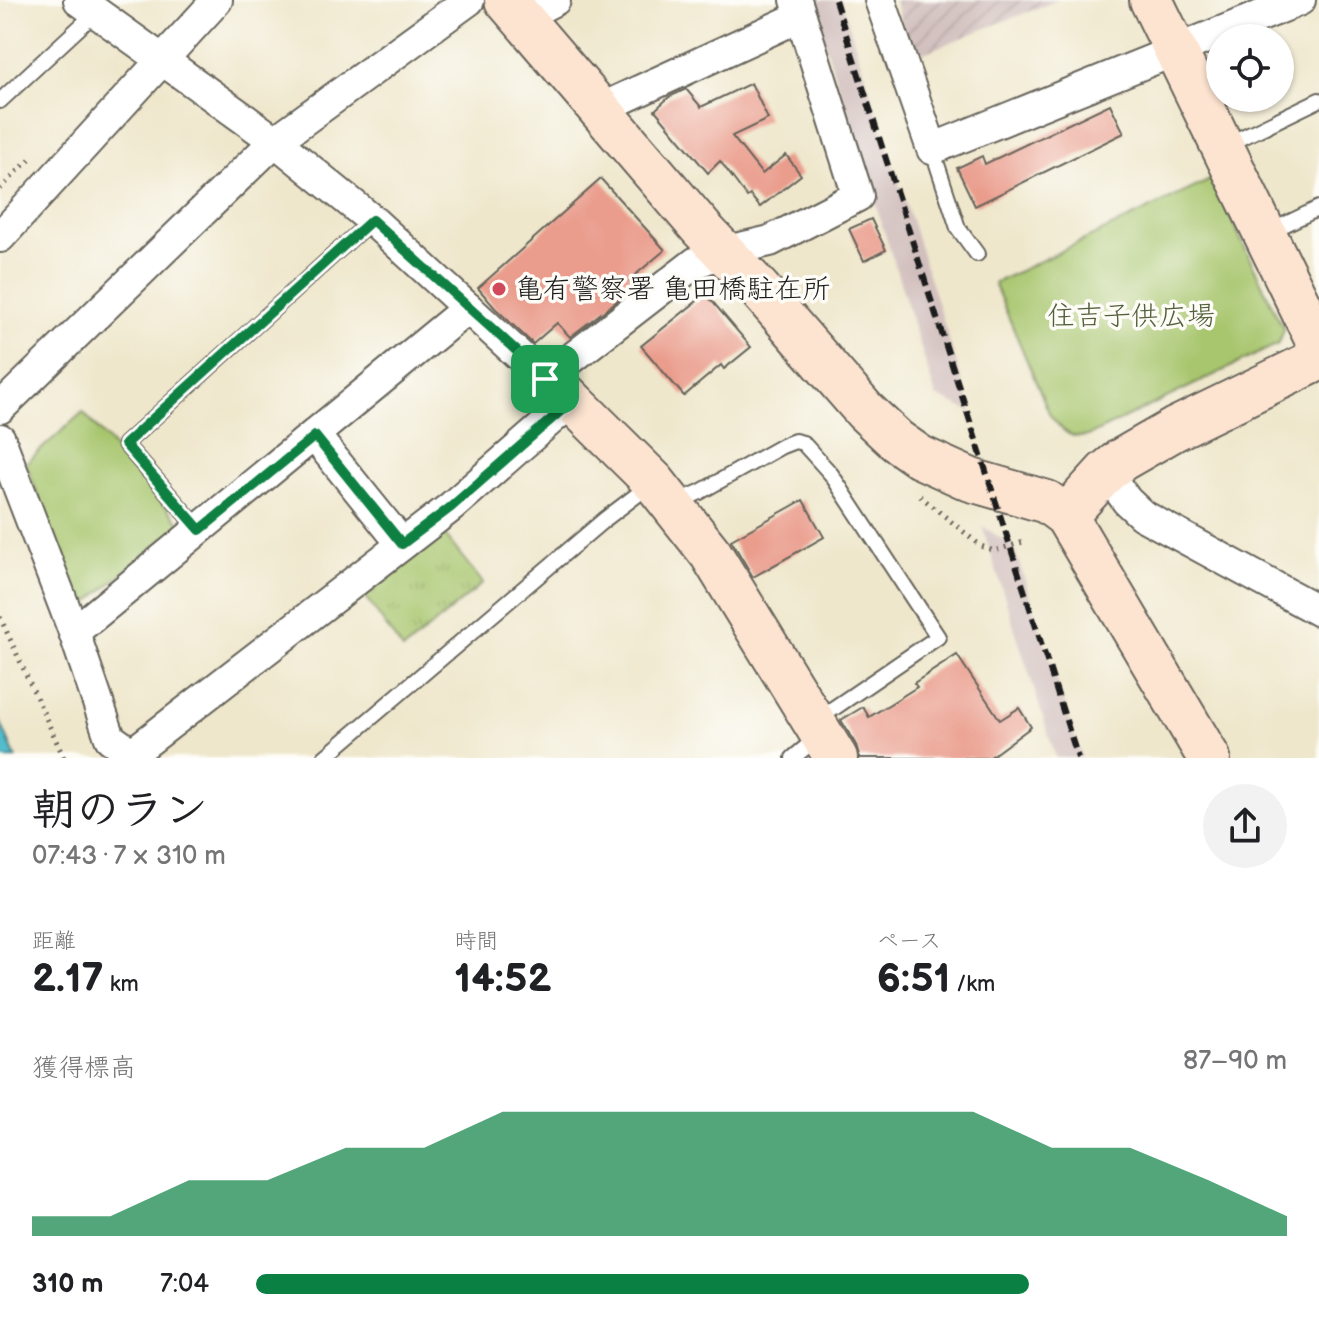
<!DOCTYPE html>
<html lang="ja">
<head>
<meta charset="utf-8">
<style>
  :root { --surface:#fff; --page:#f2f2f2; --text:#202124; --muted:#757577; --accent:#0b8043 }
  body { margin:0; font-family:"Balsamiq Sans","Klee One",sans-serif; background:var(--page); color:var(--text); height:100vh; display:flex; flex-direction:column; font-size:30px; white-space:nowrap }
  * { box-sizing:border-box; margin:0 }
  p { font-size:26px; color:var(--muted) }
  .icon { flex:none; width:44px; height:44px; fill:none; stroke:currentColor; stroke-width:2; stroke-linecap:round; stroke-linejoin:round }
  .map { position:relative; height:758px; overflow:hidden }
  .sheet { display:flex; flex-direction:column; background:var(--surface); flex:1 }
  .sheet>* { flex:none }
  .buttons { position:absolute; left:1206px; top:24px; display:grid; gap:16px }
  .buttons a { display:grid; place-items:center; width:88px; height:88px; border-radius:50%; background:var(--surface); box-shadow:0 2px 6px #0004; font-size:40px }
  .pin { position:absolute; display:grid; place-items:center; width:68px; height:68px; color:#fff; margin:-34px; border-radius:16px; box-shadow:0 4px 12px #0006 }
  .round { display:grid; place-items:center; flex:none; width:84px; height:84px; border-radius:42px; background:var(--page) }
  .head { display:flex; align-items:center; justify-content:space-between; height:136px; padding:0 32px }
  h1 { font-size:44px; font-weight:600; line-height:60px }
  .metrics { display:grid; grid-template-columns:repeat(3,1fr); gap:12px; height:136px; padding:8px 32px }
  .metrics div { display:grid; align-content:center }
  .metrics b { font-size:40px; font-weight:600 }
  .metrics small { font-size:22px; font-weight:400 }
  .metrics p { font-size:22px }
  .chart { height:224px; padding:16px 32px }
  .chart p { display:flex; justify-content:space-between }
  .chart svg { width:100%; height:144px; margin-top:8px; fill:var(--accent); opacity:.7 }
  ul { padding:0 32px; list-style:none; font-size:26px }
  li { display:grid; grid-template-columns:128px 96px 1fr; align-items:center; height:60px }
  li i { height:20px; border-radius:10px; background:var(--accent) }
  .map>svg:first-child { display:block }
</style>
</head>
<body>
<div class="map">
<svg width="1319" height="758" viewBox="0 0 1319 758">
  <defs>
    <pattern id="industrial-furrows" width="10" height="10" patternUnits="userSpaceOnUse" patternTransform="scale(2)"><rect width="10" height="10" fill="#d1bfbe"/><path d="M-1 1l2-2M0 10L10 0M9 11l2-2" fill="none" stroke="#b3a4a3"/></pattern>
    <pattern id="grass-tufts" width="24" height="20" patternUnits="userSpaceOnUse" patternTransform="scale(2)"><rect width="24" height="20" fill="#a8c66e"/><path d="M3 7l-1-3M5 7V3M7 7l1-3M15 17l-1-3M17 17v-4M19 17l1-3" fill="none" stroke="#90aa5f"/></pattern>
  </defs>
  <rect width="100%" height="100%" fill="#fdfcf7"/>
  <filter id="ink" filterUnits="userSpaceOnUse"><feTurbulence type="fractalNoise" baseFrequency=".0125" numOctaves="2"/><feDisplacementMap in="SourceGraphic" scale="16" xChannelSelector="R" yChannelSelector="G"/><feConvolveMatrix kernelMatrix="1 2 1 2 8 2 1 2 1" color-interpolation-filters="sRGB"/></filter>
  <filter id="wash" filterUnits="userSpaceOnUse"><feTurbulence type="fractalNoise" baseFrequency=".006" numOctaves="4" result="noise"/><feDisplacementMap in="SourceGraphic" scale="32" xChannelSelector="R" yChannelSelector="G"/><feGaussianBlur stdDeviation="1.8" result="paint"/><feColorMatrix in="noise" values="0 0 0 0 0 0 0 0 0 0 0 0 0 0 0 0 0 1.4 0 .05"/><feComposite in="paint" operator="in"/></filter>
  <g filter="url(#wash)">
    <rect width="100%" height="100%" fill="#efe7cc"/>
    <path fill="url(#industrial-furrows)" d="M894,0H1058L913,57Z"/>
    <g fill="#d1bfbe">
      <path d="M811,0H841L972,412L936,396Z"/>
      <path d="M982,526L1014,547L1082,758H1056Z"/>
    </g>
    <path fill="url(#grass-tufts)" stroke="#627145" stroke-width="2" d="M444,534L483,583L403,650L364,595Z"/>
    <g fill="#a8c66e" stroke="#627145" stroke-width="2">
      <path d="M1212,179L1284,330L1278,344L1088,436C1069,440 1061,429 1050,415L994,283Z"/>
      <path d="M83,412L181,524L83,607L78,604L26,463Z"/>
    </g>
    <path fill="#50bbcc" stroke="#366c74" stroke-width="2" d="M0,721L16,758H0Z"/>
    <g id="blocks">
      <g fill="#ea9d8d">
        <path d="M751,83L768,119L732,136L762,174L786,155L801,175L760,207L750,195L747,197L720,161L708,173L655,110L669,97L686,89L701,107Z"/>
        <path d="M1110,104L1124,133L975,206L957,168L982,156L985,164Z"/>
        <path d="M601,179L665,250L634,276L636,277L630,282L635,287L570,337L557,323L533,344L495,308L478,288Z"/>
        <path d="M871,219L886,250L864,261L849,229Z"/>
        <path d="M706,294L751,347L724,369L721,365L684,396L641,346Z"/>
        <path d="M803,500L824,537L753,577L731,540Z"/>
        <path d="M957,655L1000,720L1019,708L1031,727L989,758H860L856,745L841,720L863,707L869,717L917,687L914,683Z"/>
      </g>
    </g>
  </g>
  <g filter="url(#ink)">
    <use href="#blocks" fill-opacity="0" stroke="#66635a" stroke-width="2"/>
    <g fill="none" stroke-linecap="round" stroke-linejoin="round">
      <g stroke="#66635a" stroke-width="18">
        <g id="lane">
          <path d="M0,101L95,13"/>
          <path d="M1226,145L1319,100"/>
          <path d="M932,149L958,228L977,254"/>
          <path d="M1269,232L1319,208"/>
          <path d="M677,502L700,492L782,446L795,441L803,443L831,474L938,637L818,719"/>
          <path d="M200,530L125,444L372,220"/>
          <path d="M324,758L604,520L650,485"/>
          <path d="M793,758L818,737"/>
        </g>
      </g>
      <g stroke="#66635a" stroke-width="34">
        <g id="street">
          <path d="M79,0L275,141L372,220L545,379L560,389"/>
          <path d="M880,0L932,149L1300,0"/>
          <path d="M522,17L555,0"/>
          <path d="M600,109L801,16"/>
          <path d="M0,237L217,0"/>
          <path d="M545,379L695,263L722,252L770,241L858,196L796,0"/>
          <path d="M0,408L275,141L469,0"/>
          <path d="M315,436L402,544"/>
          <path d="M0,439L74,632L110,738L127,750L135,751L451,507L572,401"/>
          <path d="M1106,472L1127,501L1142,515L1319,611"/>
          <path d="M74,632L468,308"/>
        </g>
      </g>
      <g stroke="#66635a" stroke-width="46">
        <g id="secondary">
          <path d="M506,0L702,229L759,289L865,411L897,441L920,457L971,480L1047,502L1066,516L1209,758"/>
          <path d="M1151,0L1319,345"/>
          <path d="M560,389L654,482L711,554L836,758"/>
          <path d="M1066,516L1106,472L1121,460L1175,429L1319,359"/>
        </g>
      </g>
      <g stroke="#66635a" stroke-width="5" stroke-dasharray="2 6" stroke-linecap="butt">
        <path d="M0,189L30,159"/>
        <path d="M920,496L981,546L994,551L1026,541"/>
        <path d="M0,617L64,758"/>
      </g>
      <use href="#lane" stroke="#fff" stroke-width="14"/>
      <use href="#street" stroke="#fff" stroke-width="30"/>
      <use href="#secondary" stroke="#fde4d1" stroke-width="42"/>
      <path stroke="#1c1c1c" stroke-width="6" stroke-dasharray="12 6" stroke-linecap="butt" d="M835,0L1078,758"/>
    </g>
  </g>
  <g fill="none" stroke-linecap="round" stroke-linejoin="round" filter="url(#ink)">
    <g stroke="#fff" stroke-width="16">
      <path id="route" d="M372,220L572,401L451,507L402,544L315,436L200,530L125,444Z"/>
    </g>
    <use href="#route" stroke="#0b8043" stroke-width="10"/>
  </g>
  <circle fill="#d1495b" stroke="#fdfcf7" stroke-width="3" cx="499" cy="289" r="8"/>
  <g text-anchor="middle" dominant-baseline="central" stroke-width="7" stroke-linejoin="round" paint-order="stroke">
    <g font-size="28" fill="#1c1c1c" stroke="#fdfcf7" text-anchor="start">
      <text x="515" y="289">亀有警察署 亀田橋駐在所</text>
    </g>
    <g font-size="28" fill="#54603d" stroke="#fdfcf7">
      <text x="1131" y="316">住吉子供広場</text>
    </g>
  </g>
</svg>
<div class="buttons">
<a><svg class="icon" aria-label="locate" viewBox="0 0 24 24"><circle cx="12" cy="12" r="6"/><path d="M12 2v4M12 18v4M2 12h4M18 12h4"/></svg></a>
</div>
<div class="pin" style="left:545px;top:379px;background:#1e9e55"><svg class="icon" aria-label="arrive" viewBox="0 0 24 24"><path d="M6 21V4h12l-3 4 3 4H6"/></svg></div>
</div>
<section class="sheet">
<div class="head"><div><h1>朝のラン</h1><p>07:43 · 7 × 310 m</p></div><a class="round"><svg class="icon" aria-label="share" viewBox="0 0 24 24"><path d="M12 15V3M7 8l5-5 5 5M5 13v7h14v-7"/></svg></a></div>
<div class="metrics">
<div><p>距離</p><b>2.17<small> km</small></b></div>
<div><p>時間</p><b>14:52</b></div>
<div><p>ペース</p><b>6:51<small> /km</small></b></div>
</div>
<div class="chart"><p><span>獲得標高</span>87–90 m</p>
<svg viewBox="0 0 160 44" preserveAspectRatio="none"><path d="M0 44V38L10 38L20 27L30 27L40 17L50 17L60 6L70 6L80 6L90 6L100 6L110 6L120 6L130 17L140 17L150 27L160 38V44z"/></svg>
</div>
<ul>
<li><b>310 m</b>7:04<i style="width:75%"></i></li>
</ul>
</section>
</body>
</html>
